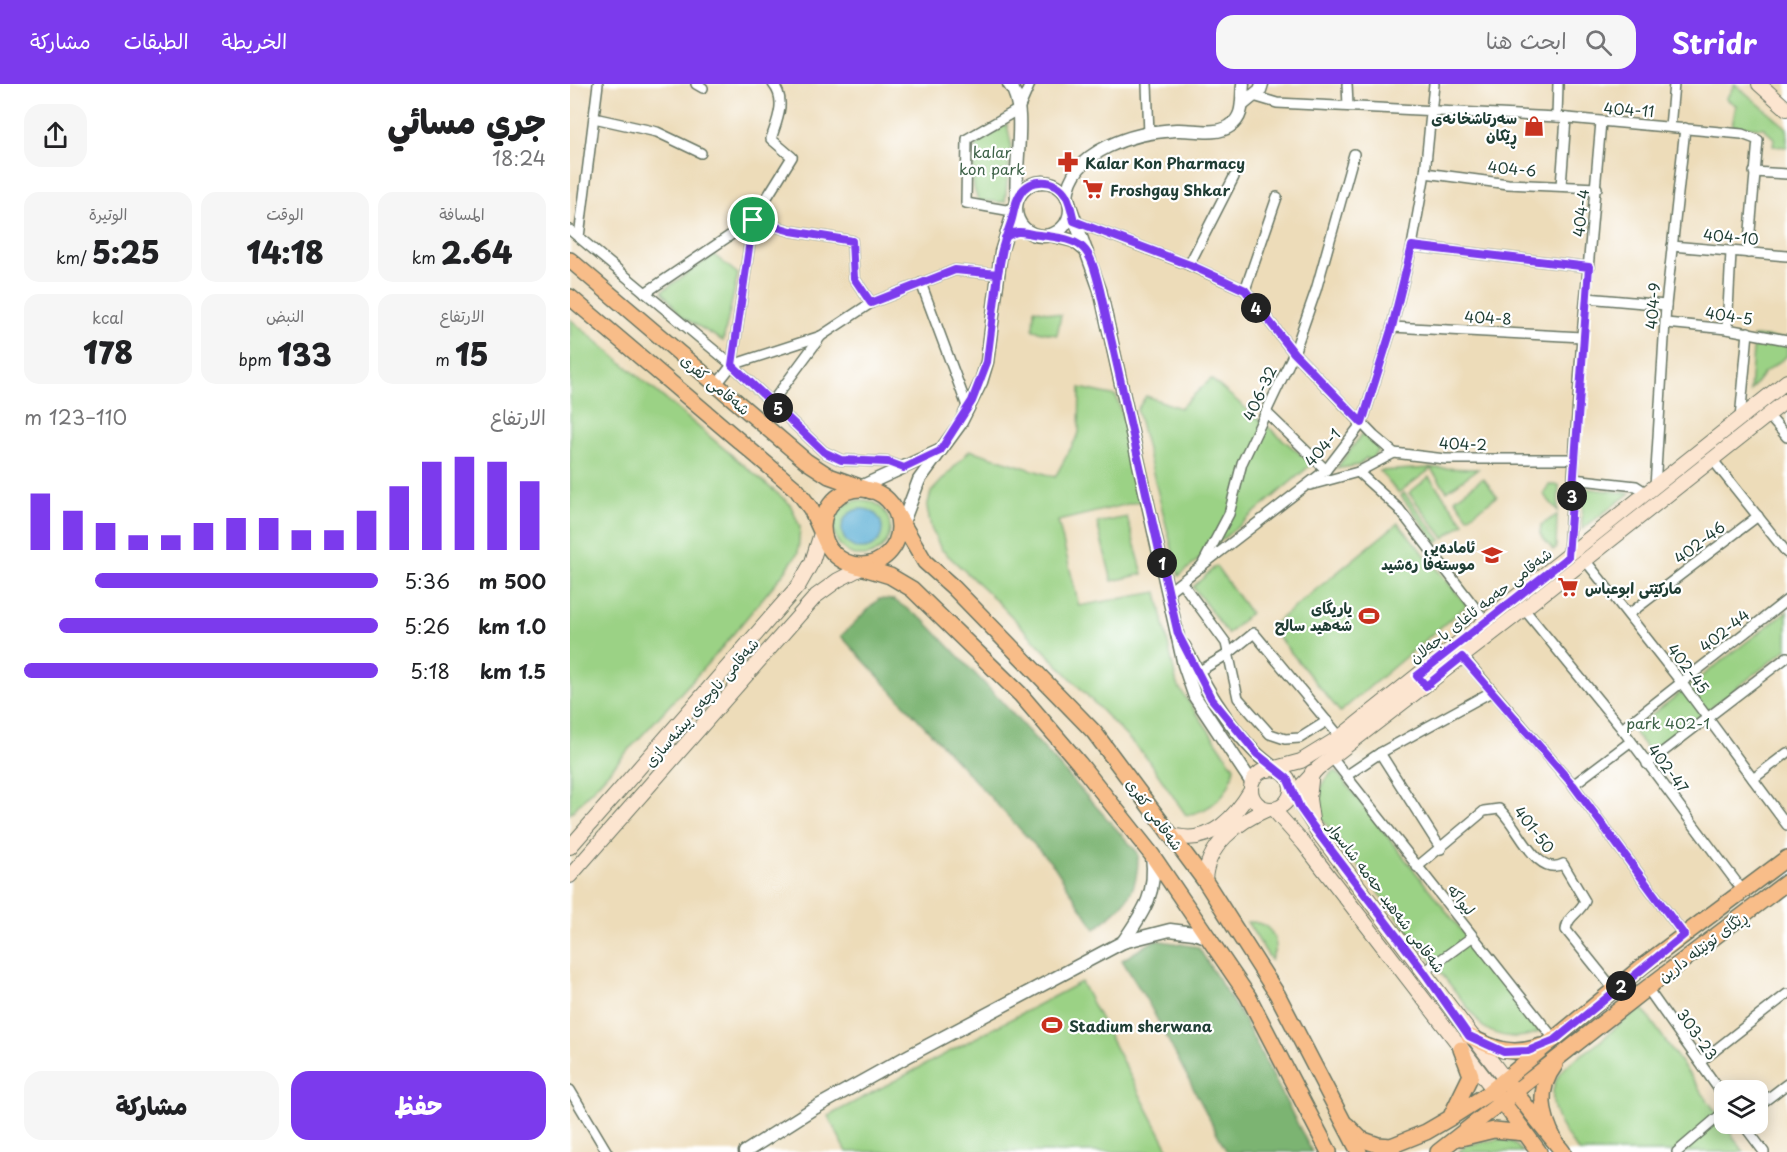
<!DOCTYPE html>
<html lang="ar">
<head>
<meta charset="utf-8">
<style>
  :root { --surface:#fff; --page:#f6f6f6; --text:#202124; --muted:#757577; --accent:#7c3aed }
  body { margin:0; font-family:"Playpen Sans","Playpen Sans Arabic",sans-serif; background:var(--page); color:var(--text); direction:rtl; height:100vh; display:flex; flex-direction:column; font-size:22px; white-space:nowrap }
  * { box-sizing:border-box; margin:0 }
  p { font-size:20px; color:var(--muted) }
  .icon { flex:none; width:33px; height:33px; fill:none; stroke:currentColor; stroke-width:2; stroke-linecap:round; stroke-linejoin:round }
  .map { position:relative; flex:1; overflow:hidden; direction:ltr }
  .drawer { display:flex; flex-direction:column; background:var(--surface); width:570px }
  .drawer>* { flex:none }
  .fabs { position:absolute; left:1144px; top:996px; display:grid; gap:12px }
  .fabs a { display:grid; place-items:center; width:54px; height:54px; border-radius:12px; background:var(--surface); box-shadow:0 3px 15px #0003; font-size:30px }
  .pin { position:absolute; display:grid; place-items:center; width:51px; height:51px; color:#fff; margin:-26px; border:3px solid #fff; border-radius:50%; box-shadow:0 2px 6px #0007 }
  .km { position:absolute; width:30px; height:30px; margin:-15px; border-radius:50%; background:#222; color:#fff; font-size:16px; line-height:30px; text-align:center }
  .round { display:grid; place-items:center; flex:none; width:63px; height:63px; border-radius:18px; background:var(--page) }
  .overview { display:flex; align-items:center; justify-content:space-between; height:102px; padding:0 24px }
  h1 { font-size:33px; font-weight:800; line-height:45px }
  .figures { display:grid; grid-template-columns:repeat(3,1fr); gap:9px; height:102px; padding:6px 24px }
  .figures div { display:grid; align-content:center; border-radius:15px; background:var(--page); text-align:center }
  .figures b { font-size:30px; font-weight:800 }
  .figures small { font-size:16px; font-weight:400 }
  .figures p { font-size:16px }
  .chart { height:168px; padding:12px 24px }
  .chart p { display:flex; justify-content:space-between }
  .chart svg { width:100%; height:108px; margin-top:6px; stroke:var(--accent); stroke-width:6 }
  .primary-button { display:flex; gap:12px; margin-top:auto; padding:12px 24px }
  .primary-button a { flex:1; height:69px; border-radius:18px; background:var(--accent); color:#fff; font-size:24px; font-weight:800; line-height:69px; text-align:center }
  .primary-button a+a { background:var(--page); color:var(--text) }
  ul { padding:0 24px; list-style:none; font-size:20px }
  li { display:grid; grid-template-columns:96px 72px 1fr; align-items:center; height:45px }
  li i { height:15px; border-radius:8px; background:var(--accent) }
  header { display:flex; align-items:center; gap:36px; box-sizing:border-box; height:84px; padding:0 30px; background:var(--accent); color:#fff }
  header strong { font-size:28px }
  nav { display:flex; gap:33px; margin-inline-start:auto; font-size:21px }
  .search { width:420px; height:54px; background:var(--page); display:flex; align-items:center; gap:15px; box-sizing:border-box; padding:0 21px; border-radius:18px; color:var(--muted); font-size:22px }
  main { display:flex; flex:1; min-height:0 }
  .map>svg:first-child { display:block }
</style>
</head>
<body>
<header>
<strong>Stridr</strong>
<div class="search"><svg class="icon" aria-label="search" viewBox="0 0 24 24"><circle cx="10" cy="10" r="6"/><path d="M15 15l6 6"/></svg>ابحث هنا</div>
<nav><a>الخريطة</a><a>الطبقات</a><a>مشاركة</a></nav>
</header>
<main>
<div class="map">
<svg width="1217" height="1068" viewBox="0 0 1217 1068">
  <rect width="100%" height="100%" fill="#fff"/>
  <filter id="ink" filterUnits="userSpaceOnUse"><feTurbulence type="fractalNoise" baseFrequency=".0167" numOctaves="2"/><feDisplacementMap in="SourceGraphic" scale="12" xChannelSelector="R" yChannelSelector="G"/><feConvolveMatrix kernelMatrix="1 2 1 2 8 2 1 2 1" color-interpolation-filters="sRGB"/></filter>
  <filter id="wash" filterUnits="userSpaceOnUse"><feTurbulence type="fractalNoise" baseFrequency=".008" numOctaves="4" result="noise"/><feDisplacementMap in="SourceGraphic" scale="24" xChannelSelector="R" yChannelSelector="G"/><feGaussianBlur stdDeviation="1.35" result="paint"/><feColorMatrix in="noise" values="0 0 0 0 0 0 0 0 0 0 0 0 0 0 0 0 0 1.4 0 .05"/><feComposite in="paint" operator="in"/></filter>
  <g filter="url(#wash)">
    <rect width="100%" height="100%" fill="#eddcb9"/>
    <g fill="#9bd285" stroke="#5d885c" stroke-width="1.5">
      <path d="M1165,0L1217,44V63L1203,62L1204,55L1194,44L1162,42L1166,21L1156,15Z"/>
      <path d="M437,40L441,60L435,118L409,117C399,101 403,75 408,58Z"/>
      <path d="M144,171L168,190L153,257L111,232L92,207Z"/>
      <path d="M464,225L491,231L487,251L463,246Z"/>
      <path d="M0,235L220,420L230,443L228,469L216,486L150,566L0,730Z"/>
      <path d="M1184,252L1217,255V272L1194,289L1180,307Z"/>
      <path d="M641,295L742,380L609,492L567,326L576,312L610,324Z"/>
      <path d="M510,304L546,312L555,338L571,417L488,437L509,522L587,508L607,601L664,683C661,709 642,727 616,731L576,673L425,515L371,465L361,444L357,423L361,408L400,366L485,393L509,349Z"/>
      <path d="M792,350L809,365L801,376L796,374L789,381L766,385Z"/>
      <path d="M861,384L908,385L877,407L861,385L828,409L810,387Z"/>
      <path d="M859,393L894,439L874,454L839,409Z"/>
      <path d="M913,394L927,412L898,433L885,415Z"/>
      <path d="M979,401H989L988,427L973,410Z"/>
      <path d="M1013,404L1060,409L1012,445Z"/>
      <path d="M834,409L871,456L867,459L831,412Z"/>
      <circle cx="292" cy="444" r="28"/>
      <path d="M987,431L986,465L983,466L970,450L971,441Z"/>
      <path d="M557,433L573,490L542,497L527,439Z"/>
      <path d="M828,439L897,521L770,628L700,543Z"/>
      <path d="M646,482L680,529L658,550L623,503Z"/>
      <path d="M1217,527V565L1081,670L1062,646Z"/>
      <path d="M765,686L971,947C952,956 929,955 912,942L752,735C745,717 749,699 765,686Z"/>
      <path d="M677,838C693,837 704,845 706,862L701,876Z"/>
      <path d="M511,898L600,1068H277L258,1032Z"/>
      <path d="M1073,925L1174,1068H1009C991,1046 971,1015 991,988C1000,976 1017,968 1028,959C1042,948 1056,931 1073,925Z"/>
      <path d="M931,1055L942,1058L953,1068H888L897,1061Z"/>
    </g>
    <g fill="#7cb472" stroke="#4e7853" stroke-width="1.5">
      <path d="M309,515L324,516L355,537L431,617L568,769C569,810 555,820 525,845L484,782L271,552Z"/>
      <path d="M585,856L628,863L674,936L742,1068H657L579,920L552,876Z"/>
    </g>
    <circle fill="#58add4" stroke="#3c7584" stroke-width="1.5" cx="292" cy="445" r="20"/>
  </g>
  <g filter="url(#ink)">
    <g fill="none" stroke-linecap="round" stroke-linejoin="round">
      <g stroke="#677563" stroke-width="12">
        <g id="minor">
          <path d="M126,0L133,4"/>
          <path d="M577,0L579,50"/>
          <path d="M777,0L778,22"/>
          <path d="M680,11L707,19L987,33L1172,50L1188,56L1178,169"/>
          <path d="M987,33L988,0"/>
          <path d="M24,34L87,48L131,69"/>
          <path d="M1100,43L1104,0"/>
          <path d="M1184,88L1217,90"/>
          <path d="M855,89L938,100L1027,104"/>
          <path d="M991,102L996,34"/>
          <path d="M445,123L436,126L396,119L397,55L449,25L460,0"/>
          <path d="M504,137L619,181L675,206L724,269L804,352L824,369L875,375H1004"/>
          <path d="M0,146L162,281L254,368L271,376L318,378L334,384"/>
          <path d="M9,153L28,0"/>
          <path d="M842,162L1019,183"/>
          <path d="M1102,162L1217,172"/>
          <path d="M619,181L664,93"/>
          <path d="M351,199L398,325"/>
          <path d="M675,206L707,113"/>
          <path d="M75,209L183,136L221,147L282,157L284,194L301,219"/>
          <path d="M1017,214L1096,221"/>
          <path d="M1096,239L1157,245L1217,256"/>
          <path d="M822,243L1012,253"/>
          <path d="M1157,245L1161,168"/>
          <path d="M162,281L251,252L301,219L385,186L427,190"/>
          <path d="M147,300L162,281L183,136L222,73L201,55C207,37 217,16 203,0"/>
          <path d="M202,318L251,252"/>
          <path d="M696,328L756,386"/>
          <path d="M1198,331L1217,353"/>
          <path d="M1170,335L1178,248"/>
          <path d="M1142,375L1217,469"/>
          <path d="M788,388L829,425L916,538"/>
          <path d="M1003,395L1066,402L1077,409"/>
          <path d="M740,401L788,388L824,369"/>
          <path d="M1085,403L1096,221L1115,44"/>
          <path d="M998,473L1012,253L1031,38"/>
          <path d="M1015,476L1111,598L1217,741"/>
          <path d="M631,483L659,430L672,379L724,269L746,206L784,70"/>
          <path d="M612,499L656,559L668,614L700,650L715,655L730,654L757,637"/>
          <path d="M599,507L756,386L792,339L822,243L842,162L855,89L864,0"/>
          <path d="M954,525L1052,645L1173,807"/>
          <path d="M1059,530L1188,432"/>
          <path d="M893,573L1003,701L1114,851"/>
          <path d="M628,588L658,570L684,549L770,653"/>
          <path d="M1052,645L1217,516"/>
          <path d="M810,669L871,765"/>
          <path d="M762,674L985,956"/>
          <path d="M1077,680L1217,573"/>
          <path d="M776,692L810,669L921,608"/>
          <path d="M1183,695L1217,669"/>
          <path d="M1003,701L1060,658"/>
          <path d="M847,783L914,727L929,725C948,740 965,794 993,780L1015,817C1010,829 997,832 996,846L1045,907"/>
          <path d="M854,888L902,853"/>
          <path d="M1077,904L1155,1014"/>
          <path d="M1130,978L1217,910"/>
          <path d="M0,1006L37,1068"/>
          <path d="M1188,1022L1217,1000"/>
          <path d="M1173,1040L1194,1068"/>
          <path d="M1107,1068L1155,1027"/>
        </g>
      </g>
      <g stroke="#677563" stroke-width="15">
        <g id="tertiary">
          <path d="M439,0C459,22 443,84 447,115"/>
          <path d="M673,20L690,6L692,0"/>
          <circle cx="473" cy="125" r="27"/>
          <path d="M497,113C501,65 567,48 606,46C623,45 646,52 660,42C675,32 671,15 673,0"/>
          <path d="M500,122L530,206L614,581L625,613L682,699"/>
          <path d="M480,151L504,157L516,167"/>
          <path d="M286,405L369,367"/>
          <path d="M329,449L349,396L390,340L411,298L417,278L431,168L445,123"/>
          <path d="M614,562C634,600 655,639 687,670C693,676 701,681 708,687"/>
          <path d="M553,858C574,827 587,810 582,772"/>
          <path d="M175,1068L241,1026L338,972L553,858L600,846L624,849L640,854"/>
        </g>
      </g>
      <g stroke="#677563" stroke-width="16">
        <g id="secondary">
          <path d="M1189,0L1217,25"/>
          <circle cx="701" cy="705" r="20"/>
          <path d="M698,686L731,677L770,653L1217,297"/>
          <path d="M721,704L749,750L935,995"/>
          <path d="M718,716L748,684L945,532L1217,316"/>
          <path d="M703,725L734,760L923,1005"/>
          <path d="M742,736L739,715L742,688"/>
          <path d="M598,749C636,765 663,736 681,706"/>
          <path d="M0,763L229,501L242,478L253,443"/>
          <path d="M0,792L246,512L268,496L297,481"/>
          <path d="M635,797C636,762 667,738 698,725"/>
        </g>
      </g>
      <g stroke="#677563" stroke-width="18">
        <g id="primary">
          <path d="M899,952C925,966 943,972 971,962"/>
          <path d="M985,981C966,1006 972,1032 985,1057"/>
          <path d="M940,1002L993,1068"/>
          <path d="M927,1010L969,1068"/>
          <path d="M882,1030L901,991L891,965"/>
          <path d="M777,1041L791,1055L808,1061L821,1062L856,1048L880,1034L916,1011L1074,881L1217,774"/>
          <path d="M891,1054L924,1046L955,1049"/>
          <path d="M868,1068L1077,904L1217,798"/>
        </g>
      </g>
      <g stroke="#677563" stroke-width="18">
        <g id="trunk">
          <path d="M0,176L236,377L259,392L301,407"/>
          <path d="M0,213L227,406L241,425L255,456"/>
          <circle cx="291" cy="443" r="38"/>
          <path d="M328,432L355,478L383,503L524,648L635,797L707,910L789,1068"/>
          <path d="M284,481L320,492L342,505L450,610L509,679L582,771L678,912L759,1068"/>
        </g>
      </g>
      <use href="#minor" stroke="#fff" stroke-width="9"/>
      <use href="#tertiary" stroke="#fff" stroke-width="12"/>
      <use href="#secondary" stroke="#fce5d0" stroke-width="14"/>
      <use href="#primary" stroke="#f8bd89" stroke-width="15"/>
      <use href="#trunk" stroke="#f8bd89" stroke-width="15"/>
    </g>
  </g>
  <g fill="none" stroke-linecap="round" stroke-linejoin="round" filter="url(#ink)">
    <g stroke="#fff" stroke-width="12">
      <path id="route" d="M183,136L221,147L282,157L284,194L301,219L385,186L428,190L435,154C449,143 454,150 469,151C515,156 519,161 530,206L608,550L641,614L687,670L717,694L730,724L742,741L854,888L899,952L934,968L958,967L985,956L1114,851L1003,701L892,573L856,602L847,592L998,473L1019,183L842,162L822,243L792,339L724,269L675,206L620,181L504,137C502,129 500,118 496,111C486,94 460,93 450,110C444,119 444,131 440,141C434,158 429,172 428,190L417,278L402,317L370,367L334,384L318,378L271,376L254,368L162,281L183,136"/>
    </g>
    <use href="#route" stroke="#7c3aed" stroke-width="8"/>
  </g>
  <defs>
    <g id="shop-bare" transform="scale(1.62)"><path d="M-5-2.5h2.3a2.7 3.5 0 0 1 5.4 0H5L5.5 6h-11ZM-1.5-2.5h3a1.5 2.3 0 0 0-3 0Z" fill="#c8321e" stroke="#fff" stroke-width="2.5" paint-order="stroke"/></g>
    <g id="pharmacy-bare" transform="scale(1.62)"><path d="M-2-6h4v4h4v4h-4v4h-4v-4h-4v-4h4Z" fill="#c8321e" stroke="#fff" stroke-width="2.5" paint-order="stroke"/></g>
    <g id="supermarket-bare" transform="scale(1.62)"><path d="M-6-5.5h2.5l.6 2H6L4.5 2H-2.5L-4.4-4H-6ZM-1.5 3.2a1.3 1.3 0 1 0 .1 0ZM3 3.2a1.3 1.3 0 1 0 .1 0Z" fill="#c8321e" stroke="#fff" stroke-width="2.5" paint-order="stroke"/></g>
    <g id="school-bare" transform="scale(1.62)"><path d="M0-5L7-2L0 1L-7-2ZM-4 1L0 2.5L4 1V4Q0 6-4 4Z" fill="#c8321e" stroke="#fff" stroke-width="2.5" paint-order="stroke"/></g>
    <g id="stadium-bare" transform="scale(1.62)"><path d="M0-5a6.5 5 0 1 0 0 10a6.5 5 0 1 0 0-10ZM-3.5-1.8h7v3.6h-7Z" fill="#c8321e" stroke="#fff" stroke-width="2.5" paint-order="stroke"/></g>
  </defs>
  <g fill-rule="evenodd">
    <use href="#shop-bare" x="964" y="42"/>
    <use href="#pharmacy-bare" x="498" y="78"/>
    <use href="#supermarket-bare" x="523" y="105"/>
    <use href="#school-bare" x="922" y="471"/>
    <use href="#supermarket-bare" x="998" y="503"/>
    <use href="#stadium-bare" x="799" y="532"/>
    <use href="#stadium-bare" x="482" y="941"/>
  </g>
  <g text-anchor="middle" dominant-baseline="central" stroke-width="4.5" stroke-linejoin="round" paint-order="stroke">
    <g font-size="15" fill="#1f3d34" stroke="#fff">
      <text transform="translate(1059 25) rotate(4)">404-11</text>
      <text transform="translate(942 84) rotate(5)">404-6</text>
      <text transform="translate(1010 129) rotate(-84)">404-4</text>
      <text transform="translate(1161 152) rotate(5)">404-10</text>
      <text transform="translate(1082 222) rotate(-86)">404-9</text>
      <text transform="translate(1159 231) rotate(8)">404-5</text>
      <text transform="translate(918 233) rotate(3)">404-8</text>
      <text transform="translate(146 300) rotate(40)">شەقامی کفری</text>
      <text transform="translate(689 309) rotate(-65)">406-32</text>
      <text transform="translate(893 359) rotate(2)">404-2</text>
      <text transform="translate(752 363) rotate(-48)">404-1</text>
      <text transform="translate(1129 458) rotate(-37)">402-46</text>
      <text transform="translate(910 521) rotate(-38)">شەقامی حەمە ئاغای باجەلان</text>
      <text transform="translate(1154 546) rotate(-38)">402-44</text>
      <text transform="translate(1119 584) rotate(53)">402-45</text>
      <text transform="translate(131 618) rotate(-49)">شەقامی ناوچەی پیشەسازی</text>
      <text transform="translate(1099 684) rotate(53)">402-47</text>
      <text transform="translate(585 730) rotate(54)">شەقامی کفری</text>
      <text transform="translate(965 745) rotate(52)">401-50</text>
      <text transform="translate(817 813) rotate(53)">شەقامی شەهید حەمە شاسوار</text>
      <text transform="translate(892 815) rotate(52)">لیواکە</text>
      <text transform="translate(1132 862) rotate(-37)">ڕێگای تونێلە دارین</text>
      <text transform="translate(1128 950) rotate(55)">303-23</text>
    </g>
    <g font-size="15" font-weight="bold" fill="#1f3d34" stroke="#fff" text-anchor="start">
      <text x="947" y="33" text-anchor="end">سەرتاشخانەی<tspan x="947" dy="17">ڕێکان</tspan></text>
      <text x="515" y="78">Kalar Kon Pharmacy</text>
      <text x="540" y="105">Froshgay Shkar</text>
      <text x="905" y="462" text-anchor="end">ئامادەیی<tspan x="905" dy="17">موستەفا رەشید</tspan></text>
      <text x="1015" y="503">مارکێتی ابوعباس</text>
      <text x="782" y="523" text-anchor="end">یاریگای<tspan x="782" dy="17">شەهید سالح</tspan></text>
      <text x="499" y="941">Stadium sherwana</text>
    </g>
    <g font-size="15" fill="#3e6248" stroke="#fff">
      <text x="422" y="67">kalar<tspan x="422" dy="17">kon park</tspan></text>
      <text x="1098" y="638">park 402-1</text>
    </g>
  </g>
</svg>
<div class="fabs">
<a><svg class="icon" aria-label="layers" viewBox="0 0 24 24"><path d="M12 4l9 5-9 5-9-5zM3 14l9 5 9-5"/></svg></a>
</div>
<div class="pin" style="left:183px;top:136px;background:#1e9e55"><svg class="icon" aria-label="arrive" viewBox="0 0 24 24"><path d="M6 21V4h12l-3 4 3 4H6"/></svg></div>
<b class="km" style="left:592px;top:479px">1</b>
<b class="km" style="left:1051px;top:902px">2</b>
<b class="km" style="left:1002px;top:412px">3</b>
<b class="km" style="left:686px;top:224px">4</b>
<b class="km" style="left:208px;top:324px">5</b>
</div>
<section class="drawer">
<div class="overview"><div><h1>جري مسائي</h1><p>18:24</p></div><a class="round"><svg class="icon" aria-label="share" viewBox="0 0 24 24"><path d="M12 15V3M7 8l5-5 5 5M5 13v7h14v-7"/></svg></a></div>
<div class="figures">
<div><p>المسافة</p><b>2.64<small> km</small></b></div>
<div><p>الوقت</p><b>14:18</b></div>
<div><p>الوتيرة</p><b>5:25<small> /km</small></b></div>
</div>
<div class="figures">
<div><p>الارتفاع</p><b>15<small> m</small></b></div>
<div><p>النبض</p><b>133<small> bpm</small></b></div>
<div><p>kcal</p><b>178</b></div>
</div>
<div class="chart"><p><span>الارتفاع</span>110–123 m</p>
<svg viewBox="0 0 160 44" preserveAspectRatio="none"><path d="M5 44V21M15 44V28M25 44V33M35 44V38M45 44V38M55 44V33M65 44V31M75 44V31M85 44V36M95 44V36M105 44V28M115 44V18M125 44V8M135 44V6M145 44V8M155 44V16"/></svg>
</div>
<ul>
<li><b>500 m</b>5:36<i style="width:80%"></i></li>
<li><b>1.0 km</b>5:26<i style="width:90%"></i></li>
<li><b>1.5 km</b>5:18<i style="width:100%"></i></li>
</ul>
<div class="primary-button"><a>حفظ</a><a>مشاركة</a></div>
</section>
</main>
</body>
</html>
